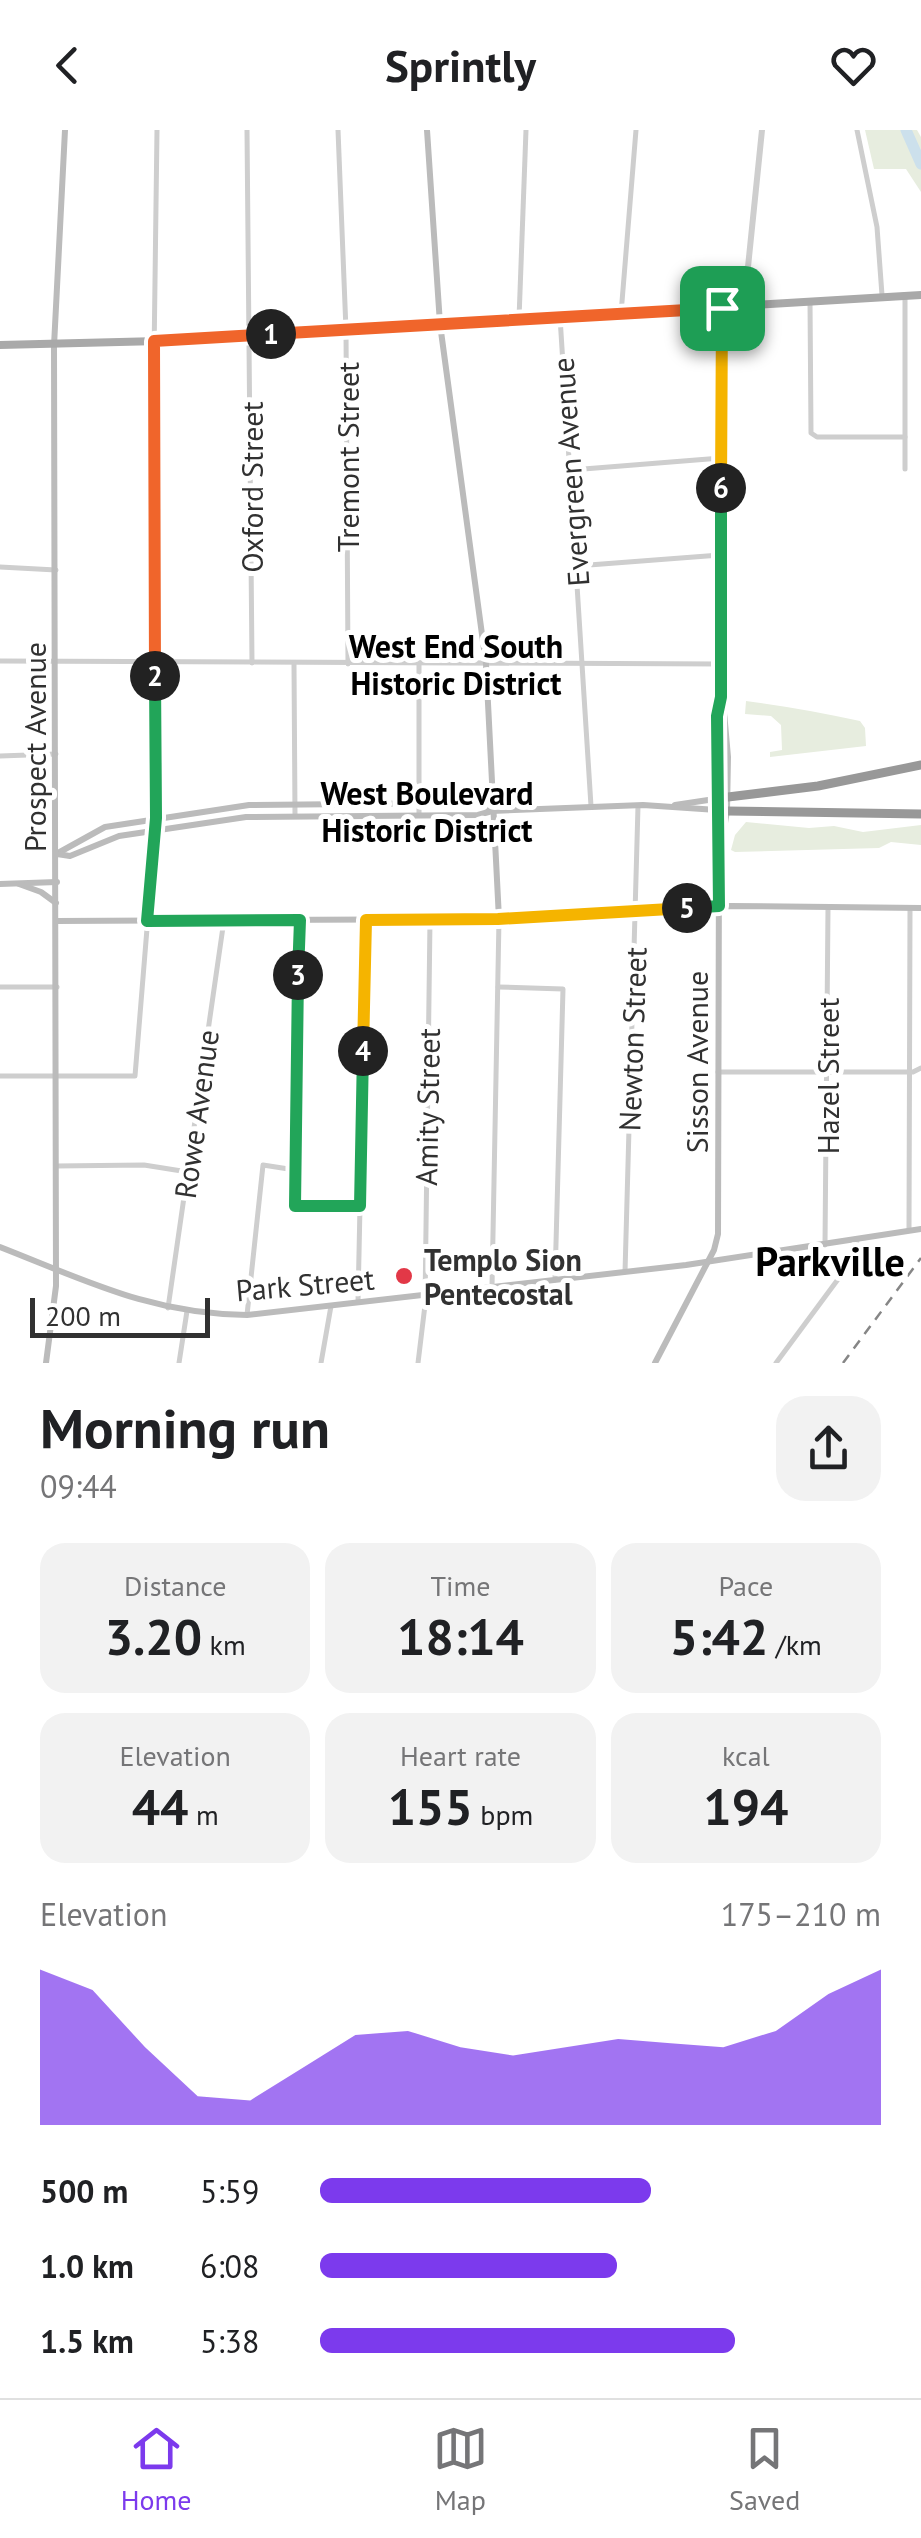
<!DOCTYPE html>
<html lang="en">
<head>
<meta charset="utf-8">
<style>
  :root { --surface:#fff; --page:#f2f2f2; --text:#202124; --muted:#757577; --line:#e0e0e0; --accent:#7c3aed }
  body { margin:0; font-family:"PT Sans",sans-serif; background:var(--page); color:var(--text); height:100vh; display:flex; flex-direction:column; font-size:38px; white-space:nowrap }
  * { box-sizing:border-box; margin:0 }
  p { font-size:32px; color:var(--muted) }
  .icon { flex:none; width:55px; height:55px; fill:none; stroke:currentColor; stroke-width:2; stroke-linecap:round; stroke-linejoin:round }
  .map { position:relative; height:1233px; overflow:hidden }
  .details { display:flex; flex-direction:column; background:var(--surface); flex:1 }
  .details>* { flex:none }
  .scale { position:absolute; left:30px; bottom:25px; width:180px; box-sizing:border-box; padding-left:10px; border:5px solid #313131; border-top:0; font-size:28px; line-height:35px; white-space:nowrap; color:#313131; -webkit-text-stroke:8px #fff; paint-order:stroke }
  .pin { position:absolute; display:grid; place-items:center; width:85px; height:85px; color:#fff; margin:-42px; border-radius:20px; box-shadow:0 5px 15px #0006 }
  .km { position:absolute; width:50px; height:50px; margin:-25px; border-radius:50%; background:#222; color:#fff; font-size:28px; line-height:50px; text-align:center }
  .round { display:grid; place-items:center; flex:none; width:105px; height:105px; border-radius:30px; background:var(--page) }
  .overview { display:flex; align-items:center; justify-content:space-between; height:170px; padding:0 40px }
  h1 { font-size:55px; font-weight:800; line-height:75px }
  .stats { display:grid; grid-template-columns:repeat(3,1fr); gap:15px; height:170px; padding:10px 40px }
  .stats div { display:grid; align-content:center; border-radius:25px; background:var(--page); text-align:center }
  .stats b { font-size:50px; font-weight:800 }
  .stats small { font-size:28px; font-weight:400 }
  .stats p { font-size:28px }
  .chart { height:280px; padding:20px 40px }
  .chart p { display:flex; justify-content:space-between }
  .chart svg { width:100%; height:180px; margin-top:10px; fill:var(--accent); opacity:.7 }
  ul { padding:0 40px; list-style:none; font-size:32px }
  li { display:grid; grid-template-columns:160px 120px 1fr; align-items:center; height:75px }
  li i { height:25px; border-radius:12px; background:var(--accent) }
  header { display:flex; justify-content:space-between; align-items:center; height:130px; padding:0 40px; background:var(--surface); font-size:45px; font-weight:800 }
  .menu { display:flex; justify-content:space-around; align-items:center; height:140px; border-top:2px solid var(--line); background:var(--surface); font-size:28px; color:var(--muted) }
  .menu a { display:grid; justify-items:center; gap:5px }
  .menu .active { color:var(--accent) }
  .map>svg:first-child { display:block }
</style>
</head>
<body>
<header><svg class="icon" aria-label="back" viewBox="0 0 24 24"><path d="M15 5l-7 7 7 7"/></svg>Sprintly<svg class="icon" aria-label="heart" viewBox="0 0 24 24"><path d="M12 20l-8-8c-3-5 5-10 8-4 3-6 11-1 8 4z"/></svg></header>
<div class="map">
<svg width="921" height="1233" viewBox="0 0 921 1233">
  <rect width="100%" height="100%" fill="#fff"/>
  <g fill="#e7eddf">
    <path d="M865,0H917L921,7V62L906,39H874Z"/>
    <path d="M746,571C784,576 823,583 860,591L865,598L866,616L770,627V622L782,620L781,595L771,586L745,584Z"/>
    <path d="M746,692L809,698L834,696L863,702L921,695V715L891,712L879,718L735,722L731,720L735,705Z"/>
  </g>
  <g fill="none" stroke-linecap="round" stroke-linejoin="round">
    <path stroke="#cce0ec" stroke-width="11" d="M906,0L921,34"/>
    <g stroke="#cecece" stroke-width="5">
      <path d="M247,0L252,533"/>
      <path d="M338,0L346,200L348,534"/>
      <path d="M857,0L877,97L882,165"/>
      <path d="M810,171L811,303L817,307H905"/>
      <path d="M621,184L636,0"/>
      <path d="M560,187L591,676"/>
      <path d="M519,189L526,0"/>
      <path d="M905,339V167"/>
      <path d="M571,340L721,328"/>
      <path d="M576,436L720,425"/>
      <path d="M0,437L56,440"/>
      <path d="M0,531L720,534"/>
      <path d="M294,534L295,685"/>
      <path d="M0,626L56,624"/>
      <path d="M419,684V534"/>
      <path d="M300,790L295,1076H360"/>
      <path d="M0,857H57"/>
      <path d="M498,857L563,859L555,1150"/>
      <path d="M718,942H913L921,938"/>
      <path d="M0,946H135L156,688L154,227L157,0"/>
      <path d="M56,1036L144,1035L188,1042"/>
      <path d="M909,1100L910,779"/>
      <path d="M825,1115L828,778"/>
      <path d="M625,1142L638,676"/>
      <path d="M492,1157L499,789"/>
      <path d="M358,1172L366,790"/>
      <path d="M168,1178L224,790"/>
      <path d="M247,1185L263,1035L295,1040"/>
      <path d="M179,1233L187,1181"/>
      <path d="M321,1233L331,1176"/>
      <path d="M418,1233L425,1175L430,790"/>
      <path d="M776,1233L853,1129L857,1110"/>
    </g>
    <path stroke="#cecece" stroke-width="6" d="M744,176L762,0"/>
    <g stroke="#bbb" stroke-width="6">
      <path d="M427,0L440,194L486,534L499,789"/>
      <path d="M675,675L728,667"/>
      <path d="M58,723L105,697L249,675L451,673L482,674L492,681"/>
      <path d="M720,723L727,681L728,627L719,525L722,178"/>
      <path d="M57,724L70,726L119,706L246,687L478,685L492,681L643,675L717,680"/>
      <path d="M0,754L57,752"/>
      <path d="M19,754L41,762L56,773"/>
      <path d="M56,791L499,789L730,776L921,778"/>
      <path d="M0,1117C87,1151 151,1184 247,1185L686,1135L921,1099"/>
      <path d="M46,1233L56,1156L54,216L65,0"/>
      <path d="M655,1233L714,1120L718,1104L719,729L716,703L717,586L721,567"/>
    </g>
    <path stroke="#a9a9a9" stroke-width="8" d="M0,215L159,211L921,165"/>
    <g stroke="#989898" stroke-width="9">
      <path d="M728,667L818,656L921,635"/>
      <path d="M727,681L921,684"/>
    </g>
    <path stroke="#868686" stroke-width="2.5" stroke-dasharray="10 8" stroke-linecap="butt" d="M843,1233L921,1128"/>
  </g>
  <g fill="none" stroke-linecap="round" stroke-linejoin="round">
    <g stroke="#fff" stroke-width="20">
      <path id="split-1" d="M271,204L722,178"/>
    </g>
    <g stroke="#fff" stroke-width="20">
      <path id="split-2" d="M155,546L154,211L271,204"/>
    </g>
    <g stroke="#fff" stroke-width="20">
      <path id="split-3" d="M155,546L156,688L147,791L300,790L298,845"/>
    </g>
    <g stroke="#fff" stroke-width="20">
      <path id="split-4" d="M298,845L295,1076H360L363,921"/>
    </g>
    <g stroke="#fff" stroke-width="20">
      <path id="split-5" d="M363,921L366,790L498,789L687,778"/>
    </g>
    <g stroke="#fff" stroke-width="20">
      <path id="split-6" d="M687,778L719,776L717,586L721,567V358"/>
    </g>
    <g stroke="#fff" stroke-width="20">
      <path id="split-7" d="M721,358L722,178"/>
    </g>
    <use href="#split-1" stroke="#f0652b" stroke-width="12"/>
    <use href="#split-2" stroke="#f0652b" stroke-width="12"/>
    <use href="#split-3" stroke="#22a559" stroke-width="12"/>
    <use href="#split-4" stroke="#22a559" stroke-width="12"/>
    <use href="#split-5" stroke="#f5b400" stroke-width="12"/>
    <use href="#split-6" stroke="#22a559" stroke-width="12"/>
    <use href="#split-7" stroke="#f5b400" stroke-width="12"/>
  </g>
  <circle fill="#e23847" stroke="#fff" stroke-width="4" cx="404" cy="1146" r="10"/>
  <g text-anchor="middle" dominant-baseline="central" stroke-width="10" stroke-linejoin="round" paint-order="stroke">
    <g font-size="30" fill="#313131" stroke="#fff">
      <text transform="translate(347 327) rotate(-90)">Tremont Street</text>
      <text transform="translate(570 342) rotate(-94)">Evergreen Avenue</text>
      <text transform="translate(251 357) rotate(-90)">Oxford Street</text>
      <text transform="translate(34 617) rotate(-90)">Prospect Avenue</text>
      <text transform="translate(632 909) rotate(-88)">Newton Street</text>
      <text transform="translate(696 932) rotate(-90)">Sisson Avenue</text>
      <text transform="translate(827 946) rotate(-90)">Hazel Street</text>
      <text transform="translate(427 977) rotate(-89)">Amity Street</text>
      <text transform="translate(196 984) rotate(-82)">Rowe Avenue</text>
      <text transform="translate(305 1154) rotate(-5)">Park Street</text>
    </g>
    <g font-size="30" font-weight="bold" fill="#313131" stroke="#fff" text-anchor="start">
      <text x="424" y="1129">Templo Sion<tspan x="424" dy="34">Pentecostal</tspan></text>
    </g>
    <g font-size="32" font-weight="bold" fill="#000" stroke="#fff">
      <text x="456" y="516">West End South<tspan x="456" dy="37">Historic District</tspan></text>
      <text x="427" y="663">West Boulevard<tspan x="427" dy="37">Historic District</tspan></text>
    </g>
    <g font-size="40" font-weight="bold" fill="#000" stroke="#fff">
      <text x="830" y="1131">Parkville</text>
    </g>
  </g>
</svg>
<div class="scale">200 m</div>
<div class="pin" style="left:722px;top:178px;background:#1e9e55"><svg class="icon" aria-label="arrive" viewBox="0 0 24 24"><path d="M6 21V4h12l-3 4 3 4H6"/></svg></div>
<b class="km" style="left:271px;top:204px">1</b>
<b class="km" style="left:155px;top:546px">2</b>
<b class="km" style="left:298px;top:845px">3</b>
<b class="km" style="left:363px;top:921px">4</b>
<b class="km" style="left:687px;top:778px">5</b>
<b class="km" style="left:721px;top:358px">6</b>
</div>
<section class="details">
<div class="overview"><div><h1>Morning run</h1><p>09:44</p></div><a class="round"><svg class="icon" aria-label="share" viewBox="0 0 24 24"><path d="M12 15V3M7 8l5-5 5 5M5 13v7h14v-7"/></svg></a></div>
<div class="stats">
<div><p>Distance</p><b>3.20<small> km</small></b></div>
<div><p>Time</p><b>18:14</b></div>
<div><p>Pace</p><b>5:42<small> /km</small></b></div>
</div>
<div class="stats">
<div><p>Elevation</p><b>44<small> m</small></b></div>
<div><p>Heart rate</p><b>155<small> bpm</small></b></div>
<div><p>kcal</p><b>194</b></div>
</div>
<div class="chart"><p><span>Elevation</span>175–210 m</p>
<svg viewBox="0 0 160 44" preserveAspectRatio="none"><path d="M0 44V6L10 11L20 25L30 37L40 38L50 30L60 22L70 21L80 25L90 27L100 25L110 23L120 24L130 25L140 21L150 12L160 6V44z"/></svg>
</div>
<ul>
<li><b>500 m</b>5:59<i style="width:59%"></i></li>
<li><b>1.0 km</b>6:08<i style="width:53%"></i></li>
<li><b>1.5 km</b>5:38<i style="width:74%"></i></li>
</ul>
</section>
<nav class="menu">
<a class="active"><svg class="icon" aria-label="home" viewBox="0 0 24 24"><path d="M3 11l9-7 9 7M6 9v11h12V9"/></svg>Home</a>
<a><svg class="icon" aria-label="map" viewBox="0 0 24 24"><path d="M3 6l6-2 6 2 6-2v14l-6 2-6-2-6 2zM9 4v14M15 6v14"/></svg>Map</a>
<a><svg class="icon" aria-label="saved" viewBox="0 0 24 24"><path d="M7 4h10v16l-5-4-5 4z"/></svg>Saved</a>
</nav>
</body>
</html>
